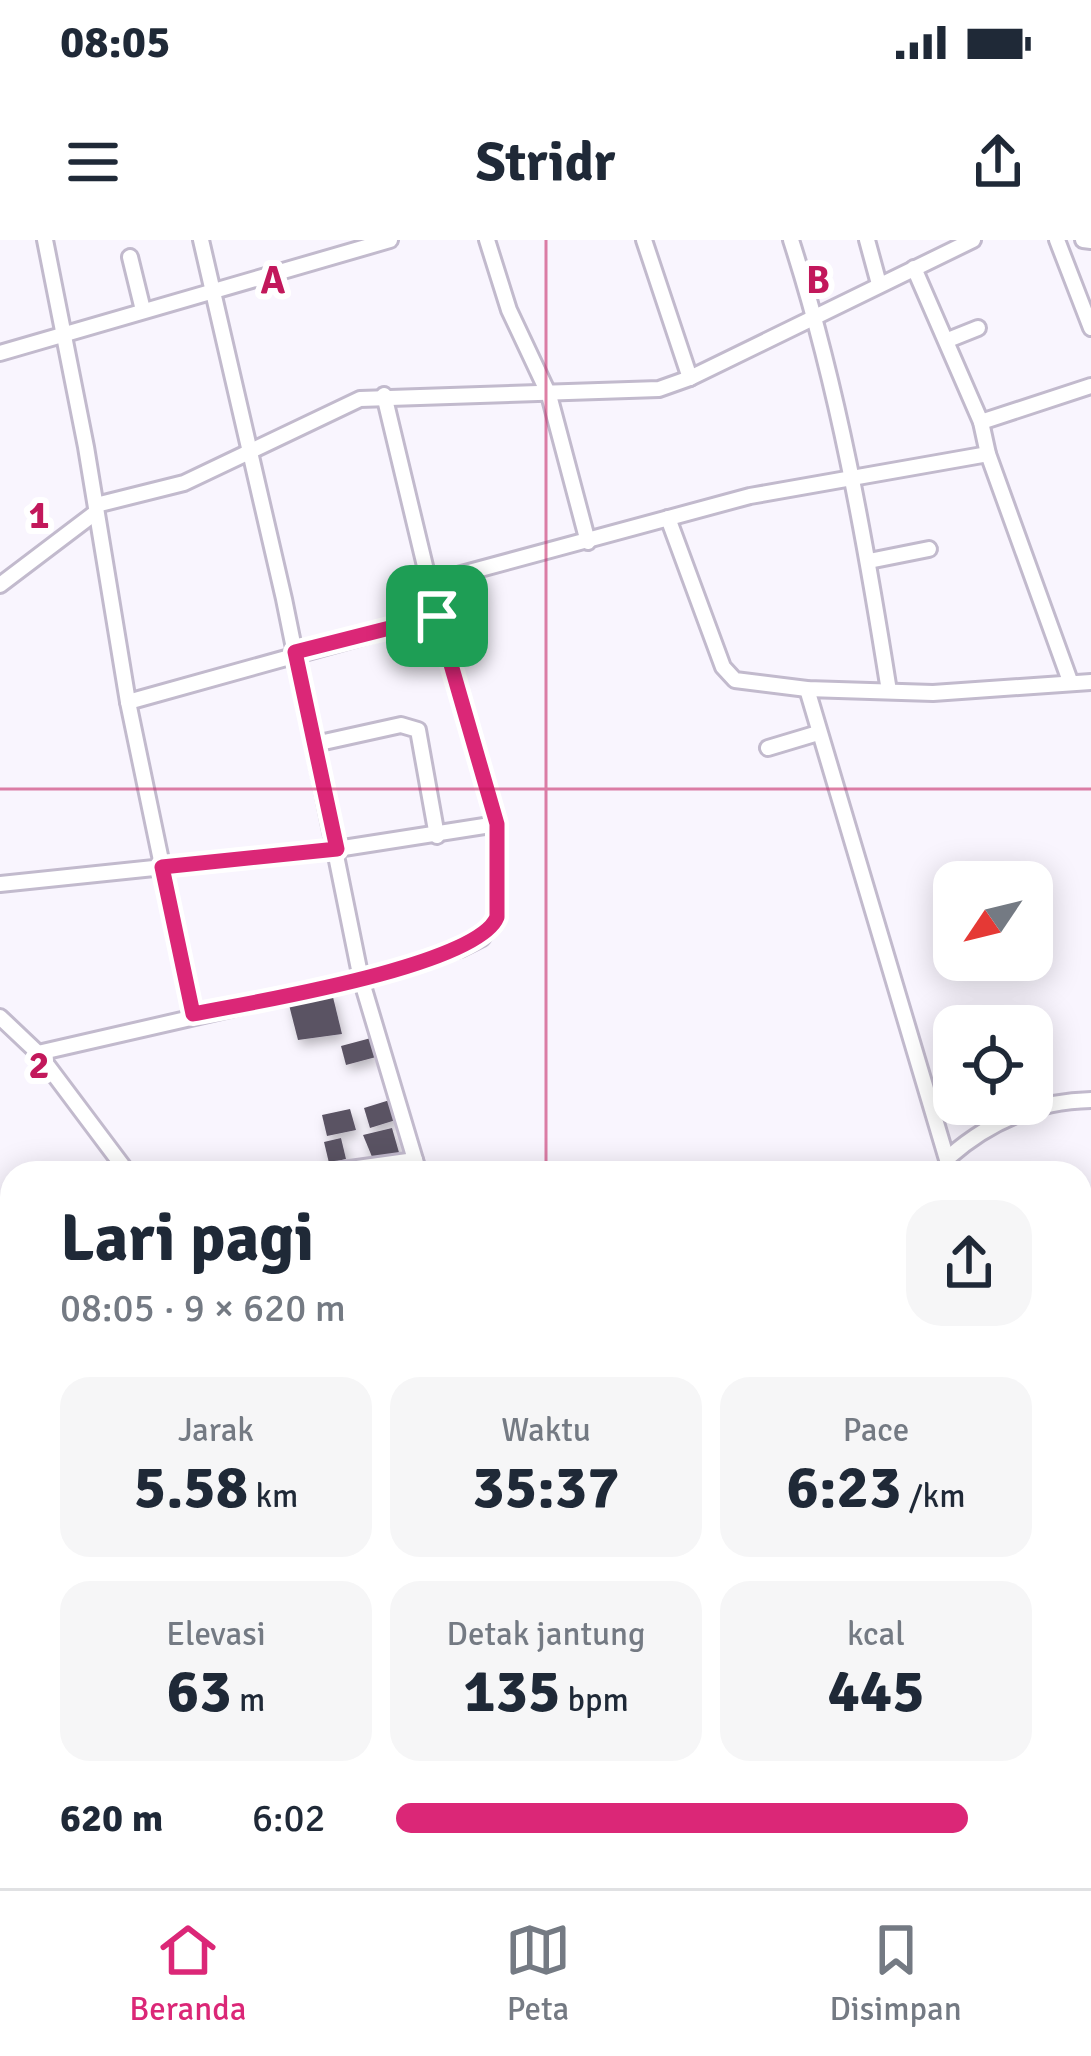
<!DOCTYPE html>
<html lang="id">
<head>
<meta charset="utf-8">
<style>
  :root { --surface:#fff; --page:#f6f6f7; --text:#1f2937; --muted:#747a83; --line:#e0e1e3; --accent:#db2777 }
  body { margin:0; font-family:Signika,sans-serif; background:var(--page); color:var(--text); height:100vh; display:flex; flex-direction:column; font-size:45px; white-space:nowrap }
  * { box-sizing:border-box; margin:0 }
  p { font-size:39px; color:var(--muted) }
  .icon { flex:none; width:66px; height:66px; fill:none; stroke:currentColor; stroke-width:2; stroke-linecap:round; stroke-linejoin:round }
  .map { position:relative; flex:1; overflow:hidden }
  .side { position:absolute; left:0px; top:921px; width:1092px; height:729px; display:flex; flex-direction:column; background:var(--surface); border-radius:36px 36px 0 0; box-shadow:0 6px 30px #0003 }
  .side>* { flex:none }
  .needle { width:78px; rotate:235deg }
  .buttons { position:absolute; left:933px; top:621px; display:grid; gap:24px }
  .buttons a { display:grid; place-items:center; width:120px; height:120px; border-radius:24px; background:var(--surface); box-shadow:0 6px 30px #0003; font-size:60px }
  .pin { position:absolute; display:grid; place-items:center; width:102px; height:102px; color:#fff; margin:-51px; border-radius:24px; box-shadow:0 6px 18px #0006 }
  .round { display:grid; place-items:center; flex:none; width:126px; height:126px; border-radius:36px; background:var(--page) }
  .headline { display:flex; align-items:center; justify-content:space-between; height:204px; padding:0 60px }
  h1 { font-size:66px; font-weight:700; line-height:90px }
  .figures { display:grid; grid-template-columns:repeat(3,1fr); gap:18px; height:204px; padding:12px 60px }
  .figures div { display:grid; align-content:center; border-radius:30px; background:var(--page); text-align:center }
  .figures b { font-size:60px; font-weight:700 }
  .figures small { font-size:33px; font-weight:400 }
  .figures p { font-size:33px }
  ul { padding:0 60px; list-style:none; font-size:39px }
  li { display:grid; grid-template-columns:192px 144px 1fr; align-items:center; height:90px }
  li i { height:30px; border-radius:15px; background:var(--accent) }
  .status { display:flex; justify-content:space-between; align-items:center; height:84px; padding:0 60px; background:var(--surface); direction:ltr }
  .status svg { height:33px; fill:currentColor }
  header { display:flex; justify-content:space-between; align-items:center; height:156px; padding:0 60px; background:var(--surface); font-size:54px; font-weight:700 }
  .dock { display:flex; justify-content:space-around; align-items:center; height:168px; border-top:3px solid var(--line); background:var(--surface); font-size:33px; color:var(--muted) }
  .dock a { display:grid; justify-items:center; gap:6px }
  .dock .selected { color:var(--accent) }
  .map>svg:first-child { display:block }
</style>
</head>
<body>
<div class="status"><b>08:05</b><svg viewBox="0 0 49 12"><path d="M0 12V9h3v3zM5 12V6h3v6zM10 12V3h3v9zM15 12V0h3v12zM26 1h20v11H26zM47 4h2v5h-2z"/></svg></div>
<header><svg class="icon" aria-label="menu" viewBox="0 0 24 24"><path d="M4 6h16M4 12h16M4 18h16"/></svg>Stridr<svg class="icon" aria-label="share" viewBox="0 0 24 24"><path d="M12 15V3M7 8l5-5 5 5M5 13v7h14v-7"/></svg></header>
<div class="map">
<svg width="1091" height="1648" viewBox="0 0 1091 1648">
  <defs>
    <filter id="shadow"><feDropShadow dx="3.5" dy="6" stdDeviation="6" flood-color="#0004"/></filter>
  </defs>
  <rect width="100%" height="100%" fill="#f9f5fe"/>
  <g fill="#5a5263" filter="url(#shadow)">
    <path d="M332,753L342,794L298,800L288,761Z"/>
    <path d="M371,798L376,817L346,825L341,806Z"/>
    <path d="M393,859L399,879L370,888L364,868Z"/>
    <path d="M350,869L356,890L327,896L322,875Z"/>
    <path d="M392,888L400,916L375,924L363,895Z"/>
    <path d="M341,898L346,919L329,923L324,902Z"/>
    <path d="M12,1114V1150L8,1152L0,1136V1121Z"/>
    <path d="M12,1204V1244L2,1248L0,1209Z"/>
  </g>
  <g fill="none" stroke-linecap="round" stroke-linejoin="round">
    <g stroke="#c2bacd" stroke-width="20">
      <g id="minor">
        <path d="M45,0L86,207L128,462L193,774"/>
        <path d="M201,0L284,359L361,739L419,933"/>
        <path d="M487,0L509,70L549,155L588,302"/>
        <path d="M644,0L690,138"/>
        <path d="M791,0C838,146 865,299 889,451"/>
        <path d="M867,0L879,44"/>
        <path d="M1057,0L1091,88"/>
        <path d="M1083,0L1091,1"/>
        <path d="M130,17L143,70"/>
        <path d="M914,28L981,182L988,214L1070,441"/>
        <path d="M948,100L978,88"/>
        <path d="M0,113L390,0"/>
        <path d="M981,182L1091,146"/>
        <path d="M96,265L184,243L360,159L659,149L690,138L973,0"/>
        <path d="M668,278L723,427L735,440L807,449L933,453L1091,442"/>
        <path d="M869,321L929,309"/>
        <path d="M432,342L750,256L988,214"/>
        <path d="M0,345L95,273"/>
        <path d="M807,449L951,933"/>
        <path d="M128,462L437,376"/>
        <path d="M315,504L401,485L418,490L437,596"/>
        <path d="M768,508L818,493"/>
        <path d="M0,644L337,609L497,584"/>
        <path d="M0,777L38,813L128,933"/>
        <path d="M38,813L361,739L460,709L482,698L497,677V584L437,376L384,155"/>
        <path d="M949,917C990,881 1037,861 1091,860"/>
        <path d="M321,933L415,920"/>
        <path d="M1080,1070L1091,1066"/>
        <path d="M5,1090L12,1104"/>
        <path d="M0,1172L12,1167"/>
        <path d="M1080,1236L1091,1233"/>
        <path d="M0,1378L12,1403"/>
        <path d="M1080,1440L1091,1472"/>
        <path d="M0,1465L12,1460"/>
        <path d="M0,1540L12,1535"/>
        <path d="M126,1638L130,1648"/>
        <path d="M241,1638L245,1648"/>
        <path d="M568,1638L572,1648"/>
        <path d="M969,1638L971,1648"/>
        <path d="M615,1648L646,1638"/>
        <path d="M1052,1648L1091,1638"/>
      </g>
    </g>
    <use href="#minor" stroke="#fff" stroke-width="14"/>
  </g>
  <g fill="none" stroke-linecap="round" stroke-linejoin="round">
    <g stroke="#fff" stroke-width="24">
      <path id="route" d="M437,376L497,584V677C478,726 249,763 193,774L162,627L337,609L295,412Z"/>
    </g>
    <use href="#route" stroke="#db2777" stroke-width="15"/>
  </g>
  <path fill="none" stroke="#c2185b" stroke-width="3" stroke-opacity="0.55" d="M546,0V933M0,549H1091M0,1099H12M1080,1099H1091M546,1638V1648"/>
  <g font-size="39" text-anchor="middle" font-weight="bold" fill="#c2185b" stroke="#fff" stroke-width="12" stroke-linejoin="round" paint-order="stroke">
    <text x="273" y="53">A</text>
    <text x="818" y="53">B</text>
    <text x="39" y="288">1</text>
    <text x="39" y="838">2</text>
  </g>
</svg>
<div class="buttons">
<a><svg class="needle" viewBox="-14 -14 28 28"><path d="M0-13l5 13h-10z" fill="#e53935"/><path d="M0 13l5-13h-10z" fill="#747a83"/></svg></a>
<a><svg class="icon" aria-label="locate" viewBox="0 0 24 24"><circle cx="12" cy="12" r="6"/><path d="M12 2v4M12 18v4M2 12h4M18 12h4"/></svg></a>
</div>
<div class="pin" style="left:437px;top:376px;background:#1e9e55"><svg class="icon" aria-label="arrive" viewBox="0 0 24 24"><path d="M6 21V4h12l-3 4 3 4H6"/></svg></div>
<section class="side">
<div class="headline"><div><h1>Lari pagi</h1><p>08:05 · 9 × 620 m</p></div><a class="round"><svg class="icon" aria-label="share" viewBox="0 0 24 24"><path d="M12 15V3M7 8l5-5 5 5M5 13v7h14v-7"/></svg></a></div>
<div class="figures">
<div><p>Jarak</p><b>5.58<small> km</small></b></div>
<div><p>Waktu</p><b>35:37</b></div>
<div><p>Pace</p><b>6:23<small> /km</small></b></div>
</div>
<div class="figures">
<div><p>Elevasi</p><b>63<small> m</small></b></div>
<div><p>Detak jantung</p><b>135<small> bpm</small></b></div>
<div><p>kcal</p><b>445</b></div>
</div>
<ul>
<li><b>620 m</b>6:02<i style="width:90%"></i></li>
</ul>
</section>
</div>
<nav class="dock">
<a class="selected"><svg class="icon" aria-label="home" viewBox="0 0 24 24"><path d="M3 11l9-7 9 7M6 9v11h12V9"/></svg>Beranda</a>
<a><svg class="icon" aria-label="map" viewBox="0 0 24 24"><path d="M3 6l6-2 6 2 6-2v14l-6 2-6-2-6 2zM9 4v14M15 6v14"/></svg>Peta</a>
<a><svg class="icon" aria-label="saved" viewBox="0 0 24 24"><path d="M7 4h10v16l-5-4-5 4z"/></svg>Disimpan</a>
</nav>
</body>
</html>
